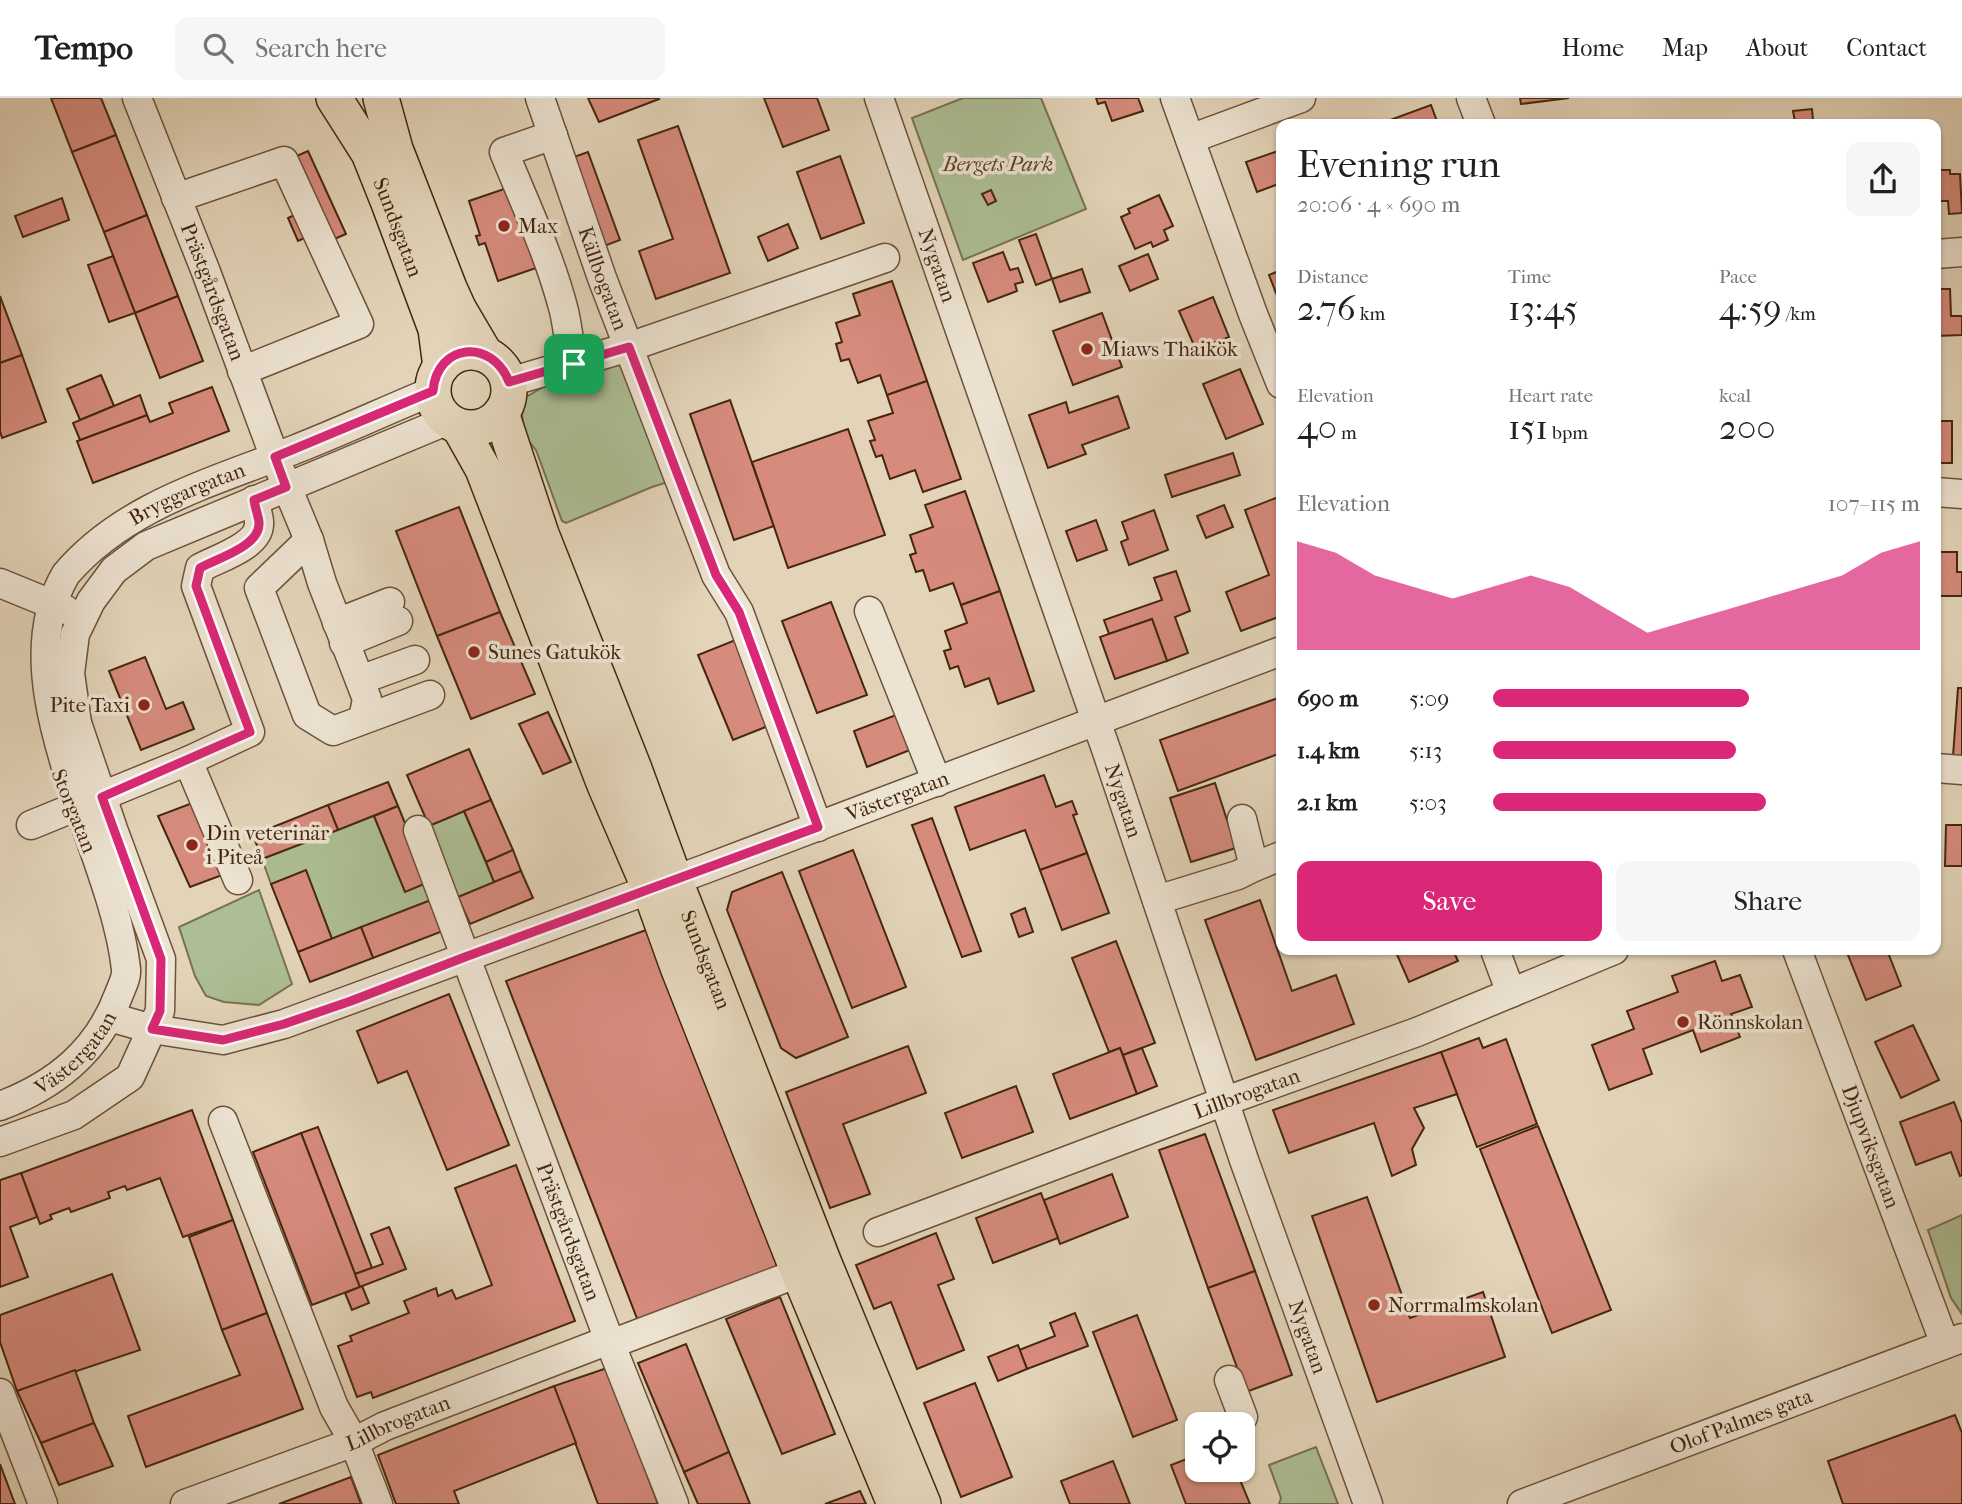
<!DOCTYPE html>
<html lang="en">
<head>
<meta charset="utf-8">
<style>
  :root { --surface:#fff; --page:#f6f6f6; --text:#202124; --muted:#757577; --line:#e0e0e0; --accent:#db2777 }
  body { margin:0; font-family:"IM FELL French Canon",serif; background:var(--page); color:var(--text); height:100vh; display:flex; flex-direction:column; font-size:26px; white-space:nowrap }
  * { box-sizing:border-box; margin:0 }
  p { font-size:23px; color:var(--muted) }
  .icon { flex:none; width:38px; height:38px; fill:none; stroke:currentColor; stroke-width:2; stroke-linecap:round; stroke-linejoin:round }
  .map { position:relative; flex:1; overflow:hidden }
  .details { position:absolute; left:1276px; top:21px; width:665px; height:836px; display:flex; flex-direction:column; background:var(--surface); border-radius:14px; box-shadow:0 2px 5px #0004 }
  .details>* { flex:none }
  .buttons { position:absolute; left:1185px; top:1314px; display:grid; gap:14px }
  .buttons a { display:grid; place-items:center; width:70px; height:70px; border-radius:14px; background:var(--surface); box-shadow:0 2px 5px #0004; font-size:35px }
  .pin { position:absolute; display:grid; place-items:center; width:60px; height:60px; color:#fff; margin:-30px; border-radius:14px; box-shadow:0 4px 10px #0006 }
  .round { display:grid; place-items:center; flex:none; width:74px; height:74px; border-radius:14px; background:var(--page) }
  .summary { display:flex; align-items:center; justify-content:space-between; height:119px; padding:0 21px }
  h1 { font-size:38px; font-weight:600; line-height:52px }
  .figures { display:grid; grid-template-columns:repeat(3,1fr); gap:10px; height:119px; padding:7px 21px }
  .figures div { display:grid; align-content:center }
  .figures b { font-size:35px; font-weight:600 }
  .figures small { font-size:19px; font-weight:400 }
  .figures p { font-size:19px }
  .chart { height:196px; padding:14px 21px }
  .chart p { display:flex; justify-content:space-between }
  .chart svg { width:100%; height:126px; margin-top:7px; fill:var(--accent); opacity:.7 }
  .cta { display:flex; gap:14px; margin-top:auto; padding:14px 21px }
  .cta a { flex:1; height:80px; border-radius:14px; background:var(--accent); color:#fff; font-size:28px; font-weight:600; line-height:80px; text-align:center }
  .cta a+a { background:var(--page); color:var(--text) }
  ul { padding:0 21px; list-style:none; font-size:23px }
  li { display:grid; grid-template-columns:112px 84px 1fr; align-items:center; height:52px }
  li i { height:18px; border-radius:9px; background:var(--accent) }
  header { display:flex; align-items:center; gap:42px; box-sizing:border-box; height:98px; padding:0 35px; background:var(--surface); border-bottom:2px solid var(--line) }
  header strong { font-size:33px }
  nav { display:flex; gap:38px; margin-inline-start:auto; font-size:24px }
  .search { width:490px; height:63px; background:var(--page); display:flex; align-items:center; gap:18px; box-sizing:border-box; padding:0 24px; border-radius:14px; color:var(--muted); font-size:26px }
  .map>svg:first-child { display:block }
</style>
</head>
<body>
<header>
<strong>Tempo</strong>
<div class="search"><svg class="icon" aria-label="search" viewBox="0 0 24 24"><circle cx="10" cy="10" r="6"/><path d="M15 15l6 6"/></svg>Search here</div>
<nav><a>Home</a><a>Map</a><a>About</a><a>Contact</a></nav>
</header>
<div class="map">
<svg width="1962" height="1406" viewBox="0 0 1962 1406">
  <rect width="100%" height="100%" fill="#e3d4b9"/>
  <filter id="stains"><feTurbulence type="fractalNoise" baseFrequency=".00286" numOctaves="4"/><feColorMatrix values="0 0 0 0 .2 0 0 0 0 .09 0 0 0 0 .02 0 0 0 .5 -.17"/></filter>
  <radialGradient id="worn" r=".72"><stop offset=".6" stop-color="#630" stop-opacity="0"/><stop offset="1" stop-color="#630" stop-opacity=".3"/></radialGradient>
  <g fill="#adbe94" stroke="#787250" stroke-width="2">
    <path d="M963,0H1041L1086,111L963,162L912,20Z"/>
    <path d="M625,262L678,381L652,389L566,425L562,423L536,352L526,340L522,317L526,299L554,283Z"/>
    <path d="M464,713L494,784L458,799L429,728Z"/>
    <path d="M374,718L405,793L429,784L436,800L332,841L306,773L271,786L262,761Z"/>
    <path d="M259,792L292,886L259,907L224,904L206,898L195,878L179,829Z"/>
    <path d="M1962,1117V1216L1951,1200L1928,1132Z"/>
    <path d="M1316,1349L1338,1406H1279L1281,1400L1269,1367Z"/>
  </g>
  <g fill="#d78b7d" stroke="#44270d" stroke-width="2">
    <path d="M51,0H101L116,37L72,54Z"/>
    <path d="M588,0H658L659,1L599,24Z"/>
    <path d="M764,0H817L829,32L783,49Z"/>
    <path d="M1096,0H1138L1143,13L1112,23L1105,4L1098,6Z"/>
    <path d="M1520,0H1569L1521,6Z"/>
    <path d="M1431,7L1438,26H1392L1390,22Z"/>
    <path d="M1812,11L1813,22L1795,24L1793,13Z"/>
    <path d="M678,28L730,175L656,201L639,153L673,141L638,42Z"/>
    <path d="M116,37L147,117L104,134L72,54Z"/>
    <path d="M308,53L346,136L321,147L316,135L298,143L288,120L305,112L283,64Z"/>
    <path d="M1278,53L1281,62V85L1257,94L1246,64Z"/>
    <path d="M588,54L620,142L599,150L568,61Z"/>
    <path d="M840,58L864,125L821,141L797,74Z"/>
    <path d="M1936,72H1950V76H1960L1962,115L1949,116L1948,103H1936Z"/>
    <path d="M510,89L545,167L498,183L485,145L479,147L476,138L480,137L469,103Z"/>
    <path d="M991,92L996,103L988,107L982,96Z"/>
    <path d="M1159,97L1173,128L1164,132L1168,142L1153,149L1151,144L1135,151L1121,119L1130,115L1128,111Z"/>
    <path d="M62,100L69,122L23,139L15,118Z"/>
    <path d="M147,117L178,198L135,215L104,134Z"/>
    <path d="M788,126L798,150L768,163L758,139Z"/>
    <path d="M1036,136L1052,181L1036,187L1019,142Z"/>
    <path d="M1003,154L1010,172L1018,170L1023,184L1015,186L1017,193L988,204L973,165Z"/>
    <path d="M1148,156L1158,181L1130,193L1119,168Z"/>
    <path d="M113,158L135,215L109,224L88,167Z"/>
    <path d="M1082,171L1090,194L1060,204L1052,181Z"/>
    <path d="M1281,172V208L1269,177Z"/>
    <path d="M892,183L927,283L887,297L880,277L858,285L849,261L841,263L836,246L842,244L836,225L860,217L853,196Z"/>
    <path d="M1936,191H1950L1951,218H1962V237L1936,238Z"/>
    <path d="M0,198L22,257L0,265Z"/>
    <path d="M178,198L203,263L160,280L135,215Z"/>
    <path d="M1213,199L1229,239L1196,252L1179,213Z"/>
    <path d="M1102,215L1122,269L1073,287L1053,233Z"/>
    <path d="M22,257L46,324L2,340L0,333V265Z"/>
    <path d="M1240,271L1263,326L1226,341L1203,286Z"/>
    <path d="M101,277L114,308L80,322L67,291Z"/>
    <path d="M927,283L961,381L923,394L915,372L890,381L882,357L876,359L870,343L875,342L868,323L893,315L887,297Z"/>
    <path d="M212,289L229,333L93,385L77,343L147,317L150,324L173,315L169,305Z"/>
    <path d="M140,297L147,317L80,342L73,325Z"/>
    <path d="M1118,298L1129,330L1082,347L1086,356L1048,370L1029,317L1066,304L1069,315Z"/>
    <path d="M730,302L774,428L734,442L690,316Z"/>
    <rect x="1936" y="323" width="16" height="42"/>
    <path d="M848,331L885,437L788,470L752,364Z"/>
    <path d="M1233,355L1240,377L1172,399L1165,377Z"/>
    <path d="M965,393L1000,493L961,507L953,485L930,493L923,472L916,474L910,457L916,455L910,437L933,429L925,407Z"/>
    <path d="M1281,398V518L1241,533L1226,494L1269,477L1245,412Z"/>
    <path d="M1224,407L1233,429L1206,440L1197,418Z"/>
    <path d="M459,409L500,514L437,538L396,433Z"/>
    <path d="M1154,412L1168,452L1129,467L1121,444L1128,441L1122,424Z"/>
    <path d="M1096,422L1107,452L1077,463L1066,433Z"/>
    <path d="M1936,454H1957V474H1962V498H1936Z"/>
    <path d="M1176,473L1190,513L1175,519L1188,555L1167,563L1152,521L1109,536L1104,522L1162,502L1154,480Z"/>
    <path d="M1000,493L1034,593L998,606L989,580L965,589L958,568L950,571L944,553L951,551L945,533L967,525L961,507Z"/>
    <path d="M831,504L867,597L817,615L782,523Z"/>
    <path d="M500,514L535,596L471,621L437,538Z"/>
    <path d="M1152,521L1167,563L1115,581L1100,539Z"/>
    <path d="M738,541L773,626L733,642L698,557Z"/>
    <path d="M145,559L166,611L183,604L194,631L141,652L109,573Z"/>
    <path d="M1958,590H1962V659L1953,658Z"/>
    <path d="M1278,600L1281,607V655L1178,693L1160,642Z"/>
    <path d="M548,614L571,664L543,676L519,626Z"/>
    <path d="M896,617L910,652L867,669L854,633Z"/>
    <path d="M469,651L491,702L429,728L407,677Z"/>
    <path d="M1044,677L1056,709L1072,703L1077,716L1073,717L1087,755L1040,772L1025,732L970,752L955,709Z"/>
    <path d="M388,684L398,708L338,732L328,707Z"/>
    <path d="M1215,685L1236,750L1191,764L1170,700Z"/>
    <path d="M491,702L513,752L486,764L464,713Z"/>
    <path d="M195,704L225,776L190,789L158,718Z"/>
    <path d="M328,707L338,732L262,761L253,737Z"/>
    <path d="M398,708L429,784L405,794L374,718Z"/>
    <path d="M932,720L981,853L962,859L912,727Z"/>
    <path d="M1946,727H1962V768H1945Z"/>
    <path d="M513,752L521,773L494,784L486,764Z"/>
    <path d="M853,752L906,889L852,910L799,773Z"/>
    <path d="M1087,755L1109,815L1062,832L1040,772Z"/>
    <path d="M306,772L332,841L298,854L271,786Z"/>
    <path d="M521,773L533,800L470,826L458,799Z"/>
    <path d="M782,774L848,939L796,960L781,950L727,812L732,794Z"/>
    <path d="M436,800L448,831L373,860L361,829Z"/>
    <path d="M1260,802L1292,893L1336,877L1354,926L1256,962L1205,822Z"/>
    <path d="M1025,810L1033,834L1019,839L1011,816Z"/>
    <path d="M361,829L373,860L310,884L298,854Z"/>
    <path d="M646,832L778,1170L638,1223L506,883Z"/>
    <path d="M1116,843L1155,945L1123,957L1120,950L1109,954L1072,860Z"/>
    <path d="M1395,852H1453L1458,863L1409,884Z"/>
    <path d="M1846,852H1887L1901,888L1866,902Z"/>
    <path d="M1715,863L1722,883L1740,877L1752,909L1731,916L1740,939L1701,954L1693,932L1643,951L1652,976L1609,992L1592,947L1634,931L1627,913L1678,894L1672,878Z"/>
    <path d="M449,896L509,1047L447,1072L407,973L378,985L357,933Z"/>
    <path d="M1913,927L1939,982L1901,1000L1875,944Z"/>
    <path d="M1479,940L1483,950L1506,941L1537,1026L1477,1049L1441,954Z"/>
    <path d="M908,948L926,995L843,1026L870,1096L830,1110L786,994Z"/>
    <path d="M1120,950L1137,996L1070,1021L1053,976Z"/>
    <path d="M1142,950L1157,988L1137,996L1123,957Z"/>
    <path d="M1441,954L1457,996L1414,1010L1424,1030L1412,1051L1416,1067L1392,1078L1374,1025L1289,1055L1273,1012Z"/>
    <path d="M1016,988L1033,1034L962,1060L945,1015Z"/>
    <path d="M1954,1004L1962,1025V1077L1960,1078L1951,1054L1916,1067L1900,1024Z"/>
    <path d="M192,1012L233,1122L183,1139L160,1080L127,1092L125,1088L108,1094L110,1100L71,1114L69,1110L50,1117L52,1121L40,1126L21,1075Z"/>
    <path d="M1538,1028L1611,1212L1552,1235L1480,1051Z"/>
    <path d="M318,1029L372,1170L355,1176L301,1035Z"/>
    <path d="M301,1035L360,1189L312,1207L253,1054Z"/>
    <path d="M1205,1036L1255,1173L1208,1190L1159,1052Z"/>
    <path d="M516,1067L575,1223L373,1300L371,1294L357,1299L338,1248L352,1243L350,1238L409,1215L404,1203L436,1190L438,1198L452,1192L456,1201L492,1187L455,1090Z"/>
    <path d="M21,1075L37,1119L10,1129L28,1179L0,1189V1082Z"/>
    <path d="M1112,1076L1128,1119L1060,1146L1044,1102Z"/>
    <path d="M1041,1095L1058,1140L993,1165L976,1120Z"/>
    <path d="M1367,1099L1410,1220L1483,1194L1505,1259L1377,1304L1312,1118Z"/>
    <path d="M233,1122L267,1215L222,1232L189,1139Z"/>
    <path d="M389,1129L406,1171L360,1189L355,1176L383,1166L371,1136Z"/>
    <path d="M936,1135L954,1181L938,1187L964,1252L917,1271L891,1204L874,1211L856,1167Z"/>
    <path d="M1255,1173L1292,1277L1246,1294L1208,1190Z"/>
    <path d="M112,1176L140,1252L17,1293L0,1244V1217Z"/>
    <path d="M362,1188L369,1205L352,1212L345,1195Z"/>
    <path d="M780,1199L835,1336L782,1356L726,1221Z"/>
    <path d="M267,1215L303,1311L146,1369L128,1318L240,1277L222,1232Z"/>
    <path d="M1075,1215L1088,1248L1027,1271L1019,1252L1055,1238L1050,1225Z"/>
    <path d="M1137,1217L1177,1322L1133,1339L1093,1234Z"/>
    <path d="M686,1246L729,1354L684,1374L638,1265Z"/>
    <path d="M1018,1247L1027,1271L998,1283L988,1259Z"/>
    <path d="M607,1270L658,1406H598L554,1288Z"/>
    <path d="M75,1272L94,1325L41,1345L17,1293Z"/>
    <path d="M975,1285L1012,1379L961,1399L924,1305Z"/>
    <path d="M554,1288L576,1345L454,1393L459,1406H396L378,1357Z"/>
    <path d="M1955,1317L1962,1335V1406H1843L1828,1363Z"/>
    <path d="M94,1325L113,1368L59,1387L41,1345Z"/>
    <path d="M729,1354L750,1406H698L684,1374Z"/>
    <path d="M1197,1357V1372H1236L1250,1406H1186L1171,1367Z"/>
    <path d="M1113,1363L1130,1406H1070L1061,1383Z"/>
    <path d="M0,1366L15,1406H0Z"/>
    <path d="M351,1379L361,1406H279Z"/>
    <path d="M860,1393L866,1406H825Z"/>
  </g>
  <g fill="none" stroke-linecap="round" stroke-linejoin="round">
    <g stroke="#6c5238" stroke-width="31">
      <g id="minor">
        <path id="s1" d="M137,0L206,174L275,360L309,442L322,485L367,601L363,621"/>
        <path id="s2" d="M540,0L602,180L716,477L739,514L818,729"/>
        <path id="s3" d="M879,0L1108,657L1244,1062L1368,1406"/>
        <path d="M1175,0L1253,216L1281,286"/>
        <path d="M1471,0L1481,26"/>
        <path d="M553,37L504,54C525,106 550,158 564,213C568,230 569,248 574,266"/>
        <path d="M1190,41L1301,0"/>
        <path d="M176,100L284,63L359,226L242,273"/>
        <path d="M1936,156L1962,154"/>
        <path d="M509,284L629,249L885,160"/>
        <path d="M1936,394L1962,396"/>
        <path d="M309,442L259,490L307,617L333,633L430,597"/>
        <path d="M0,485L66,512"/>
        <path d="M869,513L937,684"/>
        <path d="M337,525L390,504"/>
        <path d="M344,545L398,523"/>
        <path d="M360,582L415,562"/>
        <path d="M188,663L238,782"/>
        <path d="M1936,670L1962,672"/>
        <path d="M31,727L188,663L250,634L196,488L200,470C218,460 261,448 259,424C259,417 255,409 254,402"/>
        <path id="s4" d="M418,732L609,1242L674,1406"/>
        <path d="M1254,769L1281,758"/>
        <path d="M1157,802L1238,777L1254,769L1242,721"/>
        <path d="M1495,852L1511,895"/>
        <path id="s5" d="M1797,852L1945,1246"/>
        <path id="s6" d="M110,919L152,931L223,942L284,926L705,771L1281,553"/>
        <path id="s7" d="M0,1008C56,987 98,953 119,896C122,888 127,879 126,871C113,751 0,587 66,476C126,406 215,384 296,351C342,333 387,312 433,293"/>
        <path d="M223,1023L334,1309L354,1344L378,1406"/>
        <path d="M0,1044L74,1017L130,979L160,913L161,861L113,731L77,625L70,575L75,536L91,503L114,472L146,448L446,323"/>
        <path id="s8" d="M878,1134L1209,1009L1417,934L1614,852"/>
        <path d="M611,1246L788,1179"/>
        <path d="M1229,1282L1243,1319"/>
        <path d="M0,1295L43,1406"/>
        <path id="s9" d="M185,1406L354,1344L385,1328L609,1242"/>
        <path id="s10" d="M1522,1406L1962,1240"/>
      </g>
    </g>
    <g stroke="#44270d" stroke-width="38">
      <g id="major">
        <path id="s11" d="M334,0L369,55L389,105L436,231L441,269"/>
        <path d="M381,0L395,51L449,190L458,210L485,256"/>
        <circle cx="471" cy="292" r="38"/>
        <path id="s12" d="M501,315L541,436L634,671L675,783L823,1163L923,1406"/>
        <path d="M460,330L483,371L605,687L650,791L678,869L799,1175L895,1406"/>
      </g>
    </g>
    <use href="#minor" stroke="#ede3d2" stroke-width="28"/>
    <use href="#major" stroke="#e3d4b9" stroke-width="35"/>
  </g>
  <g fill="none" stroke-linecap="round" stroke-linejoin="round">
    <g stroke="#fff" stroke-width="14">
      <path id="route" d="M629,249L716,477L739,514L818,729L465,859L351,903L284,926L223,942L152,931L160,913L161,861L102,699L250,634L196,488L200,470C218,460 261,448 259,424C258,417 255,409 254,402L286,389L275,359L433,293C437,245 492,240 509,284Z"/>
    </g>
    <use href="#route" stroke="#db2777" stroke-width="9"/>
  </g>
  <g fill="#8f2418" stroke="#ede3d2" stroke-width="2.5">
    <circle cx="504" cy="128" r="7"/>
    <circle cx="1087" cy="251" r="7"/>
    <circle cx="474" cy="554" r="7"/>
    <circle cx="144" cy="607" r="7"/>
    <circle cx="192" cy="747" r="7"/>
    <circle cx="1683" cy="924" r="7"/>
    <circle cx="1374" cy="1207" r="7"/>
  </g>
  <g text-anchor="middle" dominant-baseline="central" stroke-width="7" stroke-linejoin="round" paint-order="stroke">
    <g font-size="21" font-style="italic" fill="#594528" stroke="#ede3d2">
      <text x="998" y="66">Bergets Park</text>
    </g>
    <g font-size="21" fill="#44270d" stroke="#ede3d2" text-anchor="start">
      <text x="518" y="128">Max</text>
      <text x="1101" y="251">Miaws Thaikök</text>
      <text x="488" y="554">Sunes Gatukök</text>
      <text x="130" y="607" text-anchor="end">Pite Taxi</text>
      <text x="206" y="735">Din veterinär<tspan x="206" dy="24">i Piteå</tspan></text>
      <text x="1697" y="924">Rönnskolan</text>
      <text x="1388" y="1207">Norrmalmskolan</text>
    </g>
    <g font-size="21" fill="#44270d" stroke="#ede3d2">
      <text stroke="none"><textPath href="#s11" startOffset="145">Sundsgatan</textPath></text>
      <text stroke="none"><textPath href="#s3" startOffset="177">Nygatan</textPath></text>
      <text stroke="none"><textPath href="#s2" startOffset="191">Källbogatan</textPath></text>
      <text stroke="none"><textPath href="#s1" startOffset="208">Prästgårdsgatan</textPath></text>
      <text stroke="none"><textPath href="#s7" startOffset="752">Bryggargatan</textPath></text>
      <text stroke="none"><textPath href="#s6" startOffset="833">Västergatan</textPath></text>
      <text stroke="none"><textPath href="#s3" startOffset="744">Nygatan</textPath></text>
      <text transform="translate(74 713) rotate(68)">Storgatan</text>
      <text stroke="none"><textPath href="#s12" startOffset="584">Sundsgatan</textPath></text>
      <text stroke="none"><textPath href="#s7" startOffset="94">Västergatan</textPath></text>
      <text stroke="none"><textPath href="#s8" startOffset="394">Lillbrogatan</textPath></text>
      <text stroke="none"><textPath href="#s5" startOffset="210">Djupviksgatan</textPath></text>
      <text stroke="none"><textPath href="#s4" startOffset="429">Prästgårdsgatan</textPath></text>
      <text stroke="none"><textPath href="#s3" startOffset="1311">Nygatan</textPath></text>
      <text stroke="none"><textPath href="#s10" startOffset="234">Olof Palmes gata</textPath></text>
      <text stroke="none"><textPath href="#s9" startOffset="228">Lillbrogatan</textPath></text>
    </g>
  </g>
  <rect width="100%" height="100%" filter="url(#stains)"/>
  <rect width="100%" height="100%" fill="url(#worn)"/>
</svg>
<div class="buttons">
<a><svg class="icon" aria-label="locate" viewBox="0 0 24 24"><circle cx="12" cy="12" r="6"/><path d="M12 2v4M12 18v4M2 12h4M18 12h4"/></svg></a>
</div>
<div class="pin" style="left:574px;top:266px;background:#1e9e55"><svg class="icon" aria-label="arrive" viewBox="0 0 24 24"><path d="M6 21V4h12l-3 4 3 4H6"/></svg></div>
<section class="details">
<div class="summary"><div><h1>Evening run</h1><p>20:06 · 4 × 690 m</p></div><a class="round"><svg class="icon" aria-label="share" viewBox="0 0 24 24"><path d="M12 15V3M7 8l5-5 5 5M5 13v7h14v-7"/></svg></a></div>
<div class="figures">
<div><p>Distance</p><b>2.76<small> km</small></b></div>
<div><p>Time</p><b>13:45</b></div>
<div><p>Pace</p><b>4:59<small> /km</small></b></div>
</div>
<div class="figures">
<div><p>Elevation</p><b>40<small> m</small></b></div>
<div><p>Heart rate</p><b>151<small> bpm</small></b></div>
<div><p>kcal</p><b>200</b></div>
</div>
<div class="chart"><p><span>Elevation</span>107–115 m</p>
<svg viewBox="0 0 160 44" preserveAspectRatio="none"><path d="M0 44V6L10 10L20 18L30 22L40 26L50 22L60 18L70 22L80 30L90 38L100 34L110 30L120 26L130 22L140 18L150 10L160 6V44z"/></svg>
</div>
<ul>
<li><b>690 m</b>5:09<i style="width:60%"></i></li>
<li><b>1.4 km</b>5:13<i style="width:57%"></i></li>
<li><b>2.1 km</b>5:03<i style="width:64%"></i></li>
</ul>
<div class="cta"><a>Save</a><a>Share</a></div>
</section>
</div>
</body>
</html>
